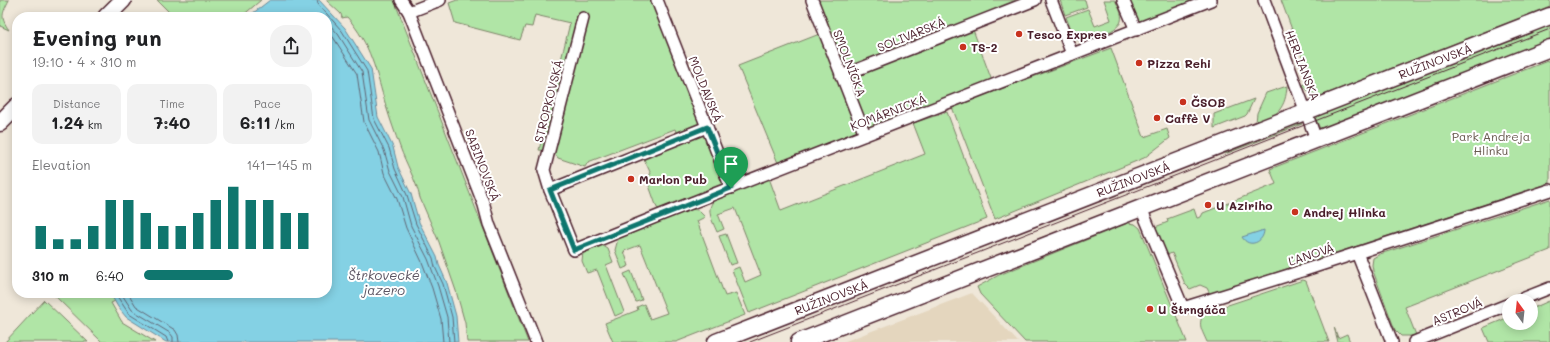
<!DOCTYPE html>
<html lang="en">
<head>
<meta charset="utf-8">
<style>
  :root { --surface:#fff; --page:#f2f2f2; --text:#202124; --muted:#757577; --accent:#0f766e }
  body { margin:0; font-family:Mali,sans-serif; background:var(--page); color:var(--text); height:100vh; display:flex; flex-direction:column; font-size:15px; white-space:nowrap }
  * { box-sizing:border-box; margin:0 }
  p { font-size:13px; color:var(--muted) }
  .icon { flex:none; width:22px; height:22px; fill:none; stroke:currentColor; stroke-width:2; stroke-linecap:round; stroke-linejoin:round }
  .map { position:relative; flex:1; overflow:hidden }
  .panel { position:absolute; left:12px; top:12px; width:320px; height:286px; display:flex; flex-direction:column; background:var(--surface); border-radius:16px; box-shadow:0 2px 10px #0003 }
  .panel>* { flex:none }
  .needle { width:26px; rotate:345deg }
  .buttons { position:absolute; left:1502px; top:294px; display:grid; gap:8px }
  .buttons a { display:grid; place-items:center; width:36px; height:36px; border-radius:50%; background:var(--surface); box-shadow:0 2px 10px #0003; font-size:20px }
  .pin { position:absolute; display:grid; place-items:center; width:34px; height:34px; color:#fff; margin:-41px -17px; border-radius:50% 50% 50% 0; rotate:-45deg; box-shadow:0 0 4px #0007 }
  .pin .icon { rotate:45deg }
  .round { display:grid; place-items:center; flex:none; width:42px; height:42px; border-radius:16px; background:var(--page) }
  .summary { display:flex; align-items:center; justify-content:space-between; height:68px; padding:0 20px }
  h1 { font-size:22px; font-weight:700; line-height:30px }
  .stats { display:grid; grid-template-columns:repeat(3,1fr); gap:6px; height:68px; padding:4px 20px }
  .stats div { display:grid; align-content:center; border-radius:10px; background:var(--page); text-align:center }
  .stats b { font-size:17px; font-weight:700 }
  .stats small { font-size:11px; font-weight:400 }
  .stats p { font-size:11px }
  .chart { height:112px; padding:8px 20px }
  .chart p { display:flex; justify-content:space-between }
  .chart svg { width:100%; height:72px; margin-top:4px; stroke:var(--accent); stroke-width:6 }
  ul { padding:0 20px; list-style:none; font-size:13px }
  li { display:grid; grid-template-columns:64px 48px 1fr; align-items:center; height:30px }
  li i { height:10px; border-radius:5px; background:var(--accent) }
  .map>svg:first-child { display:block }
</style>
</head>
<body>
<div class="map">
<svg width="1550" height="342" viewBox="0 0 1550 342">
  <rect width="100%" height="100%" fill="#efe7d9"/>
  <filter id="ink" filterUnits="userSpaceOnUse"><feTurbulence type="fractalNoise" baseFrequency=".025" numOctaves="2"/><feDisplacementMap in="SourceGraphic" scale="8" xChannelSelector="R" yChannelSelector="G"/><feConvolveMatrix kernelMatrix="1 2 1 2 8 2 1 2 1" color-interpolation-filters="sRGB"/></filter>
  <g filter="url(#ink)">
    <path fill="#e4d6be" d="M972,293L1018,342H843Z"/>
    <g fill="#b0e5a6" stroke="#7d8268">
      <path d="M0,0H9C2,14 0,17 9,30L0,26Z"/>
      <path d="M157,0H261L241,17H170L168,11Z"/>
      <path d="M326,0H394L528,342H467L465,323L456,291L439,242L420,198C416,180 406,164 400,147C395,133 390,119 386,106C376,72 371,44 347,17L342,18L341,14Z"/>
      <path d="M457,0H655L705,125L678,136L675,129L588,162L585,167L558,158L553,151L539,150L570,23L535,15L532,27L525,26L520,40L455,23L449,3Z"/>
      <path d="M815,0H1016L996,8L998,12L940,35L938,30L914,39L916,44L891,54L888,47L881,50L884,57L850,70L844,68L826,28L829,26L821,6L818,7Z"/>
      <path d="M1060,0H1085L1087,7L1065,15Z"/>
      <path d="M1104,0H1115C1118,6 1123,14 1121,21C1119,31 1086,43 1077,40L1073,35L1066,17L1088,9L1095,26L1111,20Z"/>
      <path d="M1128,0H1198L1137,24Z"/>
      <path d="M1281,0H1550V6L1321,96L1309,92L1303,85L1311,81Z"/>
      <path d="M1550,23V41L1321,131L1314,115Z"/>
      <path d="M972,27L992,81L866,130L844,77Z"/>
      <path d="M822,33L859,131L778,163L738,66Z"/>
      <path d="M1111,48L1144,137L1167,129L1170,138L1144,158L995,219L952,107Z"/>
      <path d="M1550,60V183L1210,294L1207,288L1200,285L1190,289L1185,284L1172,253L1167,255L1155,227L1168,222L1167,219L1194,209L1197,218L1201,217L1203,213L1276,184L1270,169Z"/>
      <path d="M1287,86C1286,107 1277,117 1258,123L1256,122L1257,113L1266,93Z"/>
      <path d="M1254,99L1247,114L1245,116L1214,128V114Z"/>
      <path d="M947,112L987,219L749,313L732,270L739,267L745,282L761,275L735,208L718,214L724,229L717,232C712,220 704,207 717,198L769,178L781,211L925,154L913,123Z"/>
      <path d="M1300,121L1302,124L1225,154L1223,150Z"/>
      <path d="M705,130L728,187L664,212L657,208L646,177L651,174L642,155Z"/>
      <path d="M1550,199V250L1405,307L1416,335L1411,336H1401L1395,330L1373,271L1372,265L1373,258L1380,254Z"/>
      <path d="M689,209L698,210L705,217L697,221L725,296L736,293L745,315L676,342H613L605,323L638,310L637,307L644,304L650,319L667,313L640,245L624,251L629,266L622,269L615,250L618,239L624,235Z"/>
      <path d="M1128,223L1135,224L1140,228L1187,342H1025L980,294L977,287L999,275Z"/>
      <path d="M726,234L737,263L730,265L719,236Z"/>
      <path d="M600,244L608,249L613,262L606,265L624,312L615,316L597,270L587,273L582,261L583,252Z"/>
      <path d="M631,271L642,300L636,302L624,274Z"/>
      <path d="M1303,280L1306,281L1329,342H1207C1202,330 1197,325 1204,313Z"/>
      <path d="M54,293H110L115,301L111,303L122,322L155,342H102L53,294Z"/>
      <path d="M44,300L88,342H5Z"/>
      <path d="M1549,301L1550,342H1489L1483,328L1509,317V323H1531V309Z"/>
      <path d="M1334,327L1338,338L1347,334L1350,342H1338Z"/>
    </g>
    <g fill="#84d1e4" stroke="#6d8a9a">
      <path d="M270,0H319L345,28L371,69L378,117L393,147L398,167L411,194L419,222L437,257L439,265L447,283L456,316L458,342H166L126,317L118,307L110,293H327V17H248Z"/>
      <path d="M1264,230C1264,242 1249,249 1242,237Z"/>
    </g>
    <g fill="none" stroke-linecap="round" stroke-linejoin="round">
      <g stroke="#616675" stroke-width="1">
        <path d="M317,0L318,4L342,31L367,71L374,119L389,148L395,169L407,195L416,224L433,258L435,267L443,284L452,317L454,342"/>
        <path d="M327,22L338,34L362,72L369,120L384,150L390,171L403,197L411,226L428,259L438,286L447,317L449,342"/>
        <path d="M327,31L333,37L357,74L364,122L379,152L384,173L397,199L406,228L422,262L432,288L441,319L443,342"/>
        <path d="M115,293L129,314L166,337L168,342"/>
        <path d="M121,293L132,310L170,333L173,337V342"/>
        <path d="M128,293L136,306L175,330L178,335L179,342"/>
      </g>
      <g stroke="#4a1f2b" stroke-width="14">
        <g id="street">
          <path d="M401,0L409,12L484,205L489,224L536,342"/>
          <path d="M657,0L731,188"/>
          <path d="M812,0L865,135"/>
          <path d="M1051,0L1072,54"/>
          <path d="M1123,0L1136,30"/>
          <path d="M1264,0L1316,139"/>
          <path d="M409,12L440,0"/>
          <path d="M583,18L544,170L550,190L574,250L663,214L1211,0"/>
          <path d="M841,76L1035,0"/>
          <path d="M550,190L707,127"/>
          <path d="M1141,208L1183,308L1305,270L1550,190"/>
          <path d="M1357,253L1392,342"/>
          <path d="M1517,301L1550,288"/>
          <path d="M1414,342L1509,304"/>
        </g>
      </g>
      <g stroke="#4a1f2b" stroke-width="19">
        <g id="secondary">
          <path d="M106,17L123,0"/>
          <path d="M0,123L17,106"/>
          <path d="M716,342L1550,16"/>
          <path d="M799,342L1550,48"/>
        </g>
      </g>
      <use href="#street" stroke="#fff" stroke-width="11"/>
      <use href="#secondary" stroke="#fff" stroke-width="16"/>
      <path stroke="#4a1f2b" stroke-width="1" d="M750,342L1550,29"/>
    </g>
  </g>
  <g fill="none" stroke-linecap="round" stroke-linejoin="round" filter="url(#ink)">
    <g stroke="#fff" stroke-width="8">
      <path id="route" d="M707,127L731,188L574,250L550,190Z"/>
    </g>
    <use href="#route" stroke="#0f766e" stroke-width="5"/>
  </g>
  <g fill="#c8321e" stroke="#fff" stroke-width="1.5">
    <circle cx="1019" cy="34" r="4"/>
    <circle cx="963" cy="47" r="4"/>
    <circle cx="1139" cy="63" r="4"/>
    <circle cx="1183" cy="102" r="4"/>
    <circle cx="1157" cy="118" r="4"/>
    <circle cx="631" cy="179" r="4"/>
    <circle cx="1208" cy="205" r="4"/>
    <circle cx="1295" cy="212" r="4"/>
    <circle cx="1150" cy="309" r="4"/>
  </g>
  <g text-anchor="middle" dominant-baseline="central" stroke-width="4" stroke-linejoin="round" paint-order="stroke">
    <g font-size="12" fill="#4a1f2b" stroke="#fff">
      <text transform="translate(911 34) rotate(-22)">SOLIVARSKÁ</text>
      <text transform="translate(1435 61) rotate(-21)">RUŽINOVSKÁ</text>
      <text transform="translate(850 63) rotate(69)">SMOLNÍCKA</text>
      <text transform="translate(1303 65) rotate(69)">HERLIANSKA</text>
      <text transform="translate(706 89) rotate(68)">MOLDAVSKÁ</text>
      <text transform="translate(548 101) rotate(-76)">STROPKOVSKÁ</text>
      <text transform="translate(888 112) rotate(-21)">KOMÁRNICKÁ</text>
      <text transform="translate(483 165) rotate(69)">SABINOVSKÁ</text>
      <text transform="translate(1133 179) rotate(-21)">RUŽINOVSKÁ</text>
      <text transform="translate(1311 254) rotate(-18)">ĽANOVÁ</text>
      <text transform="translate(831 297) rotate(-21)">RUŽINOVSKÁ</text>
      <text transform="translate(1457 311) rotate(-22)">ASTROVÁ</text>
    </g>
    <g font-size="12" font-weight="bold" fill="#4a1f2b" stroke="#fff" text-anchor="start">
      <text x="1027" y="34">Tesco Expres</text>
      <text x="971" y="47">TS-2</text>
      <text x="1147" y="63">Pizza Rehi</text>
      <text x="1191" y="102">ČSOB</text>
      <text x="1165" y="118">Caffè V</text>
      <text x="639" y="179">Marlon Pub</text>
      <text x="1216" y="205">U Aziriho</text>
      <text x="1303" y="212">Andrej Hlinka</text>
      <text x="1158" y="309">U Štrngáča</text>
    </g>
    <g font-size="12" fill="#695a50" stroke="#fff">
      <text x="1491" y="136">Park Andreja<tspan x="1491" dy="14">Hlinku</tspan></text>
    </g>
    <g font-size="13" font-style="italic" fill="#5b5462" stroke="#fff">
      <text x="384" y="274">Štrkovecké<tspan x="384" dy="15">jazero</tspan></text>
    </g>
  </g>
</svg>
<div class="buttons">
<a><svg class="needle" viewBox="-14 -14 28 28"><path d="M0-13l5 13h-10z" fill="#e53935"/><path d="M0 13l5-13h-10z" fill="#757577"/></svg></a>
</div>
<div class="pin" style="left:731px;top:188px;background:#1e9e55"><svg class="icon" aria-label="arrive" viewBox="0 0 24 24"><path d="M6 21V4h12l-3 4 3 4H6"/></svg></div>
<section class="panel">
<div class="summary"><div><h1>Evening run</h1><p>19:10 · 4 × 310 m</p></div><a class="round"><svg class="icon" aria-label="share" viewBox="0 0 24 24"><path d="M12 15V3M7 8l5-5 5 5M5 13v7h14v-7"/></svg></a></div>
<div class="stats">
<div><p>Distance</p><b>1.24<small> km</small></b></div>
<div><p>Time</p><b>7:40</b></div>
<div><p>Pace</p><b>6:11<small> /km</small></b></div>
</div>
<div class="chart"><p><span>Elevation</span>141–145 m</p>
<svg viewBox="0 0 160 44" preserveAspectRatio="none"><path d="M5 44V30M15 44V38M25 44V38M35 44V30M45 44V14M55 44V14M65 44V22M75 44V30M85 44V30M95 44V22M105 44V14M115 44V6M125 44V14M135 44V14M145 44V22M155 44V22"/></svg>
</div>
<ul>
<li><b>310 m</b>6:40<i style="width:53%"></i></li>
</ul>
</section>
</div>
</body>
</html>
